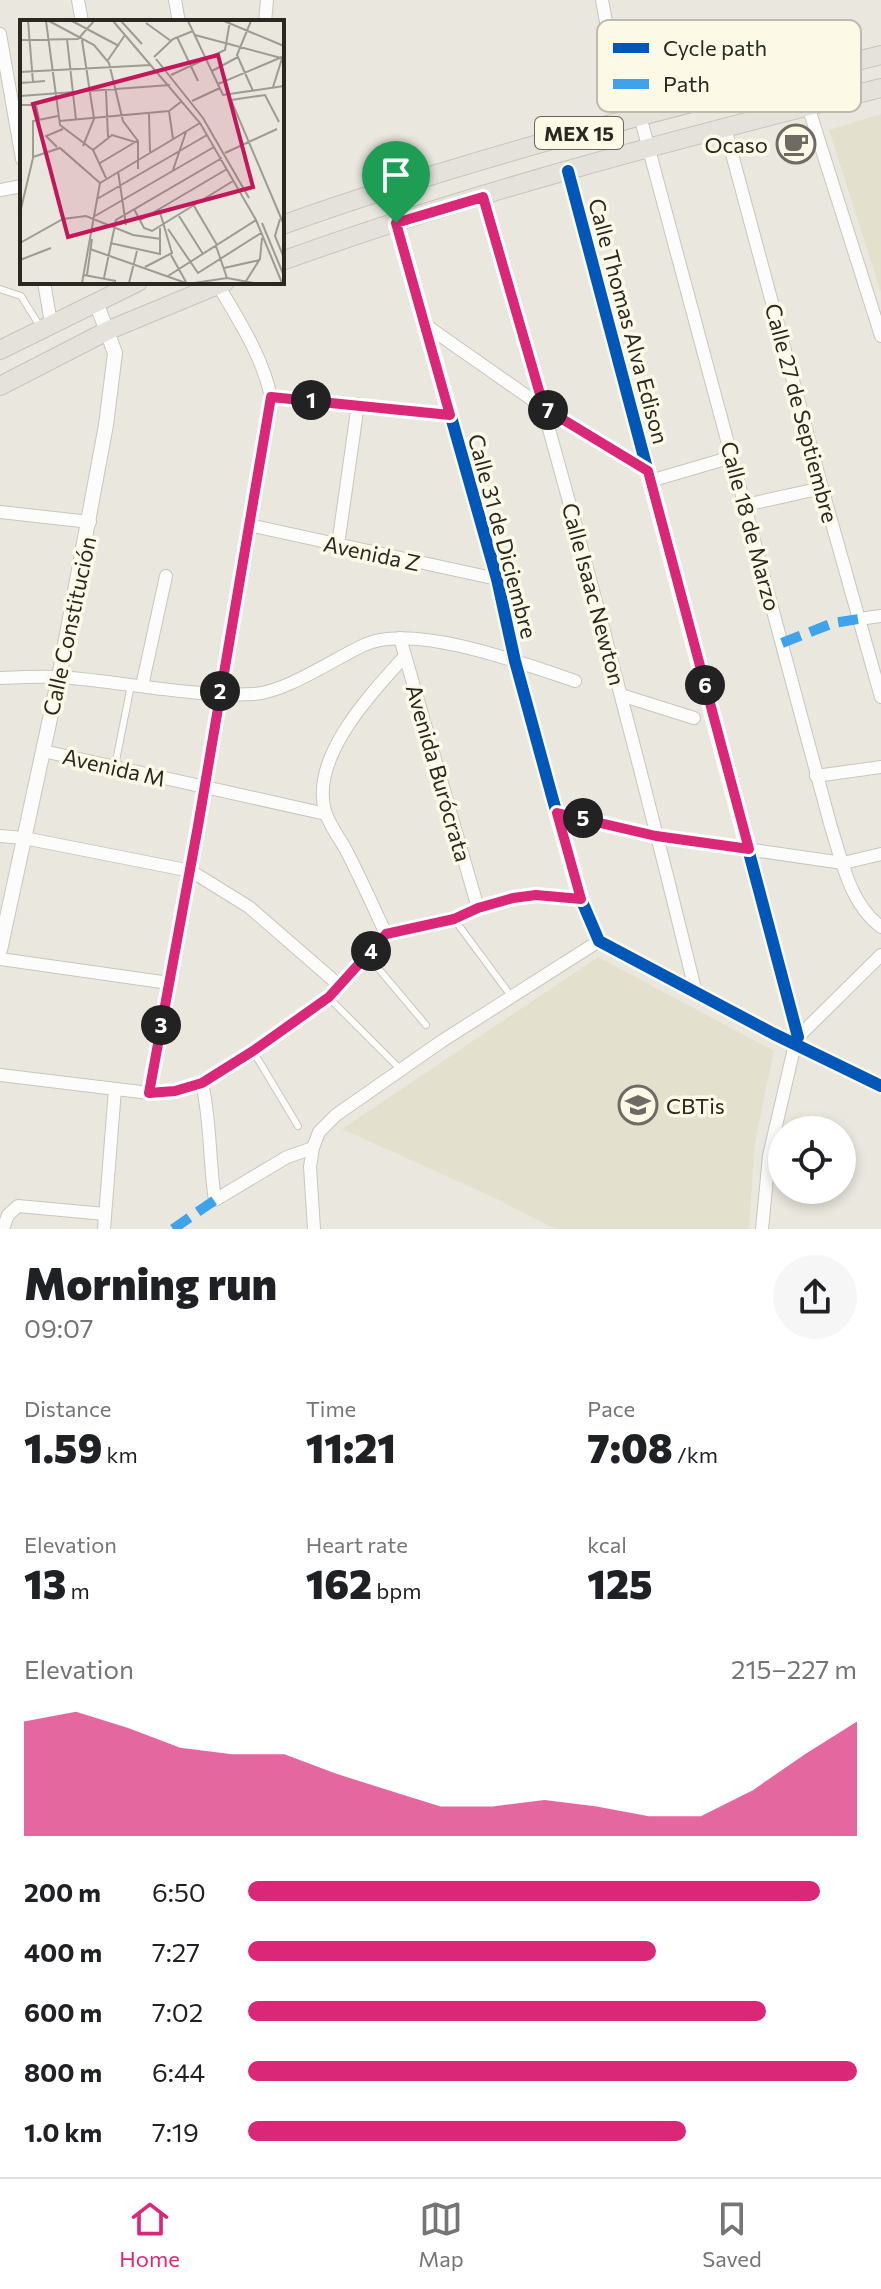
<!DOCTYPE html>
<html lang="en">
<head>
<meta charset="utf-8">
<style>
  :root { --surface:#fff; --page:#f6f6f6; --text:#202124; --muted:#757577; --line:#e0e0e0; --accent:#db2777 }
  body { margin:0; font-family:Commissioner,sans-serif; background:var(--page); color:var(--text); height:100vh; display:flex; flex-direction:column; font-size:30px; white-space:nowrap }
  * { box-sizing:border-box; margin:0 }
  p { font-size:26px; color:var(--muted) }
  .icon { flex:none; width:44px; height:44px; fill:none; stroke:currentColor; stroke-width:2; stroke-linecap:round; stroke-linejoin:round }
  .map { position:relative; height:1229px; overflow:hidden }
  .sheet { display:flex; flex-direction:column; background:var(--surface); flex:1 }
  .sheet>* { flex:none }
  .tools { position:absolute; left:768px; top:1116px; display:grid; gap:16px }
  .tools a { display:grid; place-items:center; width:88px; height:88px; border-radius:50%; background:var(--surface); box-shadow:0 4px 12px #0003; font-size:40px }
  .pin { position:absolute; display:grid; place-items:center; width:68px; height:68px; color:#fff; margin:-82px -34px; border-radius:50% 50% 50% 0; rotate:-45deg; box-shadow:0 0 8px #0007 }
  .pin .icon { rotate:45deg }
  .km { position:absolute; width:40px; height:40px; margin:-20px; border-radius:50%; background:#222; color:#fff; font-size:22px; line-height:40px; text-align:center }
  .round { display:grid; place-items:center; flex:none; width:84px; height:84px; border-radius:42px; background:var(--page) }
  .head { display:flex; align-items:center; justify-content:space-between; height:136px; padding:0 24px }
  h1 { font-size:44px; font-weight:800; line-height:60px }
  .metrics { display:grid; grid-template-columns:repeat(3,1fr); gap:12px; height:136px; padding:8px 24px }
  .metrics div { display:grid; align-content:center }
  .metrics b { font-size:40px; font-weight:800 }
  .metrics small { font-size:22px; font-weight:400 }
  .metrics p { font-size:22px }
  .chart { height:224px; padding:16px 24px }
  .chart p { display:flex; justify-content:space-between }
  .chart svg { width:100%; height:144px; margin-top:8px; fill:var(--accent); opacity:.7 }
  ul { padding:0 24px; list-style:none; font-size:26px }
  li { display:grid; grid-template-columns:128px 96px 1fr; align-items:center; height:60px }
  li i { height:20px; border-radius:10px; background:var(--accent) }
  .tab-bar { display:flex; justify-content:space-around; align-items:center; height:112px; border-top:2px solid var(--line); background:var(--surface); font-size:22px; color:var(--muted) }
  .tab-bar a { display:grid; justify-items:center; gap:4px }
  .tab-bar .selected { color:var(--accent) }
  .map>svg:first-child { display:block }
</style>
</head>
<body>
<div class="map">
<svg width="881" height="1229" viewBox="0 0 881 1229">
  <rect width="100%" height="100%" fill="#eae8de"/>
  <g fill="#e3e1ce">
    <path d="M881,114V293L829,130Z"/>
    <path d="M598,957L774,1051L755,1142L749,1229H555L499,1200L342,1129Z"/>
  </g>
  <g fill="none" stroke-linecap="round" stroke-linejoin="round">
    <g stroke="#c8c6be" stroke-width="8">
      <g id="service">
        <path d="M0,289L21,296L41,328"/>
        <path d="M115,766L131,685"/>
        <path d="M454,919L511,996"/>
        <path d="M367,955L426,1025"/>
        <path d="M329,998L400,1069"/>
        <path d="M253,1051L298,1126"/>
      </g>
    </g>
    <g stroke="#c8c6be" stroke-width="14">
      <g id="minor">
        <path d="M78,0L82,22"/>
        <path d="M175,0L179,22"/>
        <path d="M602,0L624,120"/>
        <path d="M265,22L267,0"/>
        <path d="M0,34L22,159"/>
        <path d="M808,106L881,336"/>
        <path d="M640,116L831,827C842,861 850,904 881,927"/>
        <path d="M725,128L822,488L881,697"/>
        <path d="M568,171L798,1037"/>
        <path d="M0,190L22,186"/>
        <path d="M483,197C560,461 631,726 696,993"/>
        <path d="M396,223L497,579L515,661L553,800L581,899L599,941L774,1034L881,1086"/>
        <path d="M44,282L51,323"/>
        <path d="M424,324L544,408L648,471"/>
        <path d="M271,397L450,415"/>
        <path d="M650,481L732,457"/>
        <path d="M745,505L822,488"/>
        <path d="M0,512L90,522"/>
        <path d="M249,525L497,579"/>
        <path d="M338,545L358,404"/>
        <path d="M859,619L881,616"/>
        <path d="M400,638L478,908"/>
        <path d="M0,678C20,677 41,676 61,677C125,682 190,697 254,694C286,692 334,659 364,645C413,622 525,664 575,681"/>
        <path d="M142,686L166,576"/>
        <path d="M621,695L694,718"/>
        <path d="M43,751L326,814"/>
        <path d="M816,776L881,767"/>
        <path d="M557,813L656,836L843,863L881,854"/>
        <path d="M0,836L24,838L191,871L249,907L340,986"/>
        <path d="M386,934C373,906 360,877 346,850C339,837 329,825 325,811C310,757 371,694 404,657"/>
        <path d="M0,959L169,983"/>
        <path d="M0,1075L149,1093L175,1091L202,1083L253,1051L329,997L386,934L454,919L478,908L513,898L536,895L581,899"/>
        <path d="M202,1083C211,1122 209,1161 215,1200L287,1157L313,1148"/>
        <path d="M149,1093L198,826L271,397C262,355 239,321 218,285"/>
        <path d="M3,1229L8,1215L18,1206L105,1214"/>
        <path d="M104,1229L115,1089"/>
        <path d="M314,1229L310,1167L313,1148L319,1132L336,1115L442,1041L599,941"/>
        <path d="M762,1229L769,1156L795,1044L798,1037L881,955"/>
      </g>
    </g>
    <g stroke="#c8c6be" stroke-width="16">
      <path id="tertiary" d="M0,950L59,677L106,425L115,353L96,302"/>
    </g>
    <g stroke="#c5c4be" stroke-width="20">
      <g id="primary">
        <path d="M282,225C478,155 680,105 881,55"/>
        <path d="M282,261C476,191 681,138 881,88"/>
        <path d="M0,350L138,282"/>
        <path d="M0,386L109,330L225,282"/>
      </g>
    </g>
    <use href="#service" stroke="#fcfcfa" stroke-width="6"/>
    <use href="#minor" stroke="#fcfcfa" stroke-width="12"/>
    <use href="#tertiary" stroke="#fcfcfa" stroke-width="14"/>
    <use href="#primary" stroke="#e4e2db" stroke-width="18"/>
    <g stroke="#3ea3ea" stroke-width="10" stroke-dasharray="20 10" stroke-linecap="butt">
      <path d="M782,643L833,623L859,619"/>
      <path d="M173,1229L215,1200"/>
    </g>
    <g stroke="#fcfae7" stroke-width="17">
      <g id="cycleway">
        <path d="M568,171L798,1037"/>
        <path d="M396,223L497,579L515,661L553,800L581,899L599,941L774,1034L881,1086"/>
      </g>
    </g>
    <use href="#cycleway" stroke="#0057b8" stroke-width="12"/>
  </g>
  <g fill="none" stroke-linecap="round" stroke-linejoin="round">
    <g stroke="#fff" stroke-width="16">
      <path id="route" d="M483,197L544,408L648,471L749,849L656,836L557,813L581,899L536,895L513,898L478,908L454,919L386,934L329,997L253,1051L202,1083L175,1091L149,1093L198,826L271,397L450,415L396,223Z"/>
    </g>
    <use href="#route" stroke="#db2777" stroke-width="10"/>
  </g>
  <defs>
    <g id="cafe-ring" transform="scale(2)"><circle r="9.5" fill="#fcfae7" stroke="#6d6b63" stroke-width="1.5"/><path d="M-5.5-4.5H6V0H3Q3 3.5 0 3.5H-2.5Q-5.5 3.5-5.5 0ZM3-3.2v2h1.7v-2ZM-6 4.5H4V6H-6Z" fill="#6d6b63"/></g>
    <g id="school-ring" transform="scale(2)"><circle r="9.5" fill="#fcfae7" stroke="#6d6b63" stroke-width="1.5"/><path d="M0-5L7-2L0 1L-7-2ZM-4 1L0 2.5L4 1V4Q0 6-4 4Z" fill="#6d6b63"/></g>
  </defs>
  <g fill-rule="evenodd">
    <use href="#cafe-ring" x="796" y="144"/>
    <use href="#school-ring" x="638" y="1105"/>
  </g>
  <g text-anchor="middle" dominant-baseline="central" stroke-width="7" stroke-linejoin="round" paint-order="stroke">
    <rect fill="#fcfae7" stroke="#68675c" stroke-width="2" x="535" y="117" width="88" height="32" rx="6"/>
    <g font-size="20" font-weight="bold" fill="#292821">
      <text x="579" y="133">MEX 15</text>
    </g>
    <g font-size="22" fill="#292821" stroke="#fcfae7" text-anchor="end">
      <text x="768" y="144">Ocaso</text>
      <text x="666" y="1105" text-anchor="start">CBTis</text>
    </g>
    <g font-size="22" fill="#292821" stroke="#fcfae7">
      <text transform="translate(629 321) rotate(75)">Calle Thomas Alva Edison</text>
      <text transform="translate(802 413) rotate(75)">Calle 27 de Septiembre</text>
      <text transform="translate(751 526) rotate(75)">Calle 18 de Marzo</text>
      <text transform="translate(503 536) rotate(75)">Calle 31 de Diciembre</text>
      <text transform="translate(372 553) rotate(12)">Avenida Z</text>
      <text transform="translate(594 594) rotate(75)">Calle Isaac Newton</text>
      <text transform="translate(69 626) rotate(-78)">Calle Constitución</text>
      <text transform="translate(114 767) rotate(13)">Avenida M</text>
      <text transform="translate(439 773) rotate(74)">Avenida Burócrata</text>
    </g>
  </g>
  <g transform="translate(20 20)">
    <rect width="264" height="264" fill="#eae8de"/>
    <path fill="none" stroke="#9d9b92" stroke-width="2" d="M8,1L13,62M26,1L40,105L73,130L86,158M29,1L74,25L89,43L103,101L118,121V149M52,1L99,26M93,1L180,103L236,200L262,263M101,1L122,24M168,1L203,75L264,66M204,1L264,26M231,1L217,35L233,71M126,3L151,21M175,15L261,38M157,17L178,61M47,19L56,100M0,20L58,19L74,1M62,20L74,99L63,126M134,37L153,19L173,11M136,39L183,98L229,178M88,40L105,15M192,51L218,37M0,52L131,45M151,55L205,30L210,1M0,63L25,61M198,64L262,37M253,67L264,32M86,71L88,117M0,76L150,65M172,81L200,68M2,85H16L19,99M149,91L153,119M129,93L130,132M39,101L149,91L162,81M259,102L245,75L211,80L264,205M37,127L26,116L43,109M73,130L92,115L115,122M205,133L257,109M13,137L40,128L80,163M80,143L117,121M153,150L166,112M98,151L106,205M77,179L187,115M174,186L197,225M114,189L124,208L132,211L213,161M0,193L13,138V101L38,96M75,196L194,127M159,196L183,234M260,199L255,216L264,238M119,201L207,149M242,203L264,256M148,209L178,253L241,213M0,223L43,199L66,196L113,215L141,219M90,223L140,234V208M196,226L207,258M70,229L166,263M151,235L166,262M0,240L31,228M125,247L152,233L139,189M204,248L240,240M64,255L96,261M67,255L72,219M148,256L236,200M84,258L96,200L202,138M226,261L240,239L242,218M62,263L80,163L180,103M109,263L117,231M174,263L207,258L234,263"/>
    <path fill="#c2185b" fill-opacity="0.15" stroke="#c2185b" stroke-width="4" d="M198,35L233,167L48,217L13,84Z"/>
    <rect width="264" height="264" fill="none" stroke="#292821" stroke-width="4"/>
  </g>
  <rect x="597" y="20" width="264" height="92" rx="12" fill="#fcfae7" stroke="#bdbbac" stroke-width="2"/>
  <rect x="613" y="43" width="36" height="10" fill="#0057b8"/>
  <rect x="613" y="79" width="36" height="10" fill="#3ea3ea"/>
  <g font-size="22" fill="#292821">
    <text x="663" y="56">Cycle path</text>
    <text x="663" y="92">Path</text>
  </g>
</svg>
<div class="tools">
<a><svg class="icon" aria-label="locate" viewBox="0 0 24 24"><circle cx="12" cy="12" r="6"/><path d="M12 2v4M12 18v4M2 12h4M18 12h4"/></svg></a>
</div>
<div class="pin" style="left:396px;top:223px;background:#1e9e55"><svg class="icon" aria-label="arrive" viewBox="0 0 24 24"><path d="M6 21V4h12l-3 4 3 4H6"/></svg></div>
<b class="km" style="left:311px;top:400px">1</b>
<b class="km" style="left:220px;top:691px">2</b>
<b class="km" style="left:161px;top:1025px">3</b>
<b class="km" style="left:371px;top:951px">4</b>
<b class="km" style="left:583px;top:818px">5</b>
<b class="km" style="left:705px;top:685px">6</b>
<b class="km" style="left:548px;top:410px">7</b>
</div>
<section class="sheet">
<div class="head"><div><h1>Morning run</h1><p>09:07</p></div><a class="round"><svg class="icon" aria-label="share" viewBox="0 0 24 24"><path d="M12 15V3M7 8l5-5 5 5M5 13v7h14v-7"/></svg></a></div>
<div class="metrics">
<div><p>Distance</p><b>1.59<small> km</small></b></div>
<div><p>Time</p><b>11:21</b></div>
<div><p>Pace</p><b>7:08<small> /km</small></b></div>
</div>
<div class="metrics">
<div><p>Elevation</p><b>13<small> m</small></b></div>
<div><p>Heart rate</p><b>162<small> bpm</small></b></div>
<div><p>kcal</p><b>125</b></div>
</div>
<div class="chart"><p><span>Elevation</span>215–227 m</p>
<svg viewBox="0 0 160 44" preserveAspectRatio="none"><path d="M0 44V9L10 6L20 11L30 17L40 19L50 19L60 25L70 30L80 35L90 35L100 33L110 35L120 38L130 38L140 30L150 19L160 9V44z"/></svg>
</div>
<ul>
<li><b>200 m</b>6:50<i style="width:94%"></i></li>
<li><b>400 m</b>7:27<i style="width:67%"></i></li>
<li><b>600 m</b>7:02<i style="width:85%"></i></li>
<li><b>800 m</b>6:44<i style="width:100%"></i></li>
<li><b>1.0 km</b>7:19<i style="width:72%"></i></li>
</ul>
</section>
<nav class="tab-bar">
<a class="selected"><svg class="icon" aria-label="home" viewBox="0 0 24 24"><path d="M3 11l9-7 9 7M6 9v11h12V9"/></svg>Home</a>
<a><svg class="icon" aria-label="map" viewBox="0 0 24 24"><path d="M3 6l6-2 6 2 6-2v14l-6 2-6-2-6 2zM9 4v14M15 6v14"/></svg>Map</a>
<a><svg class="icon" aria-label="saved" viewBox="0 0 24 24"><path d="M7 4h10v16l-5-4-5 4z"/></svg>Saved</a>
</nav>
</body>
</html>
